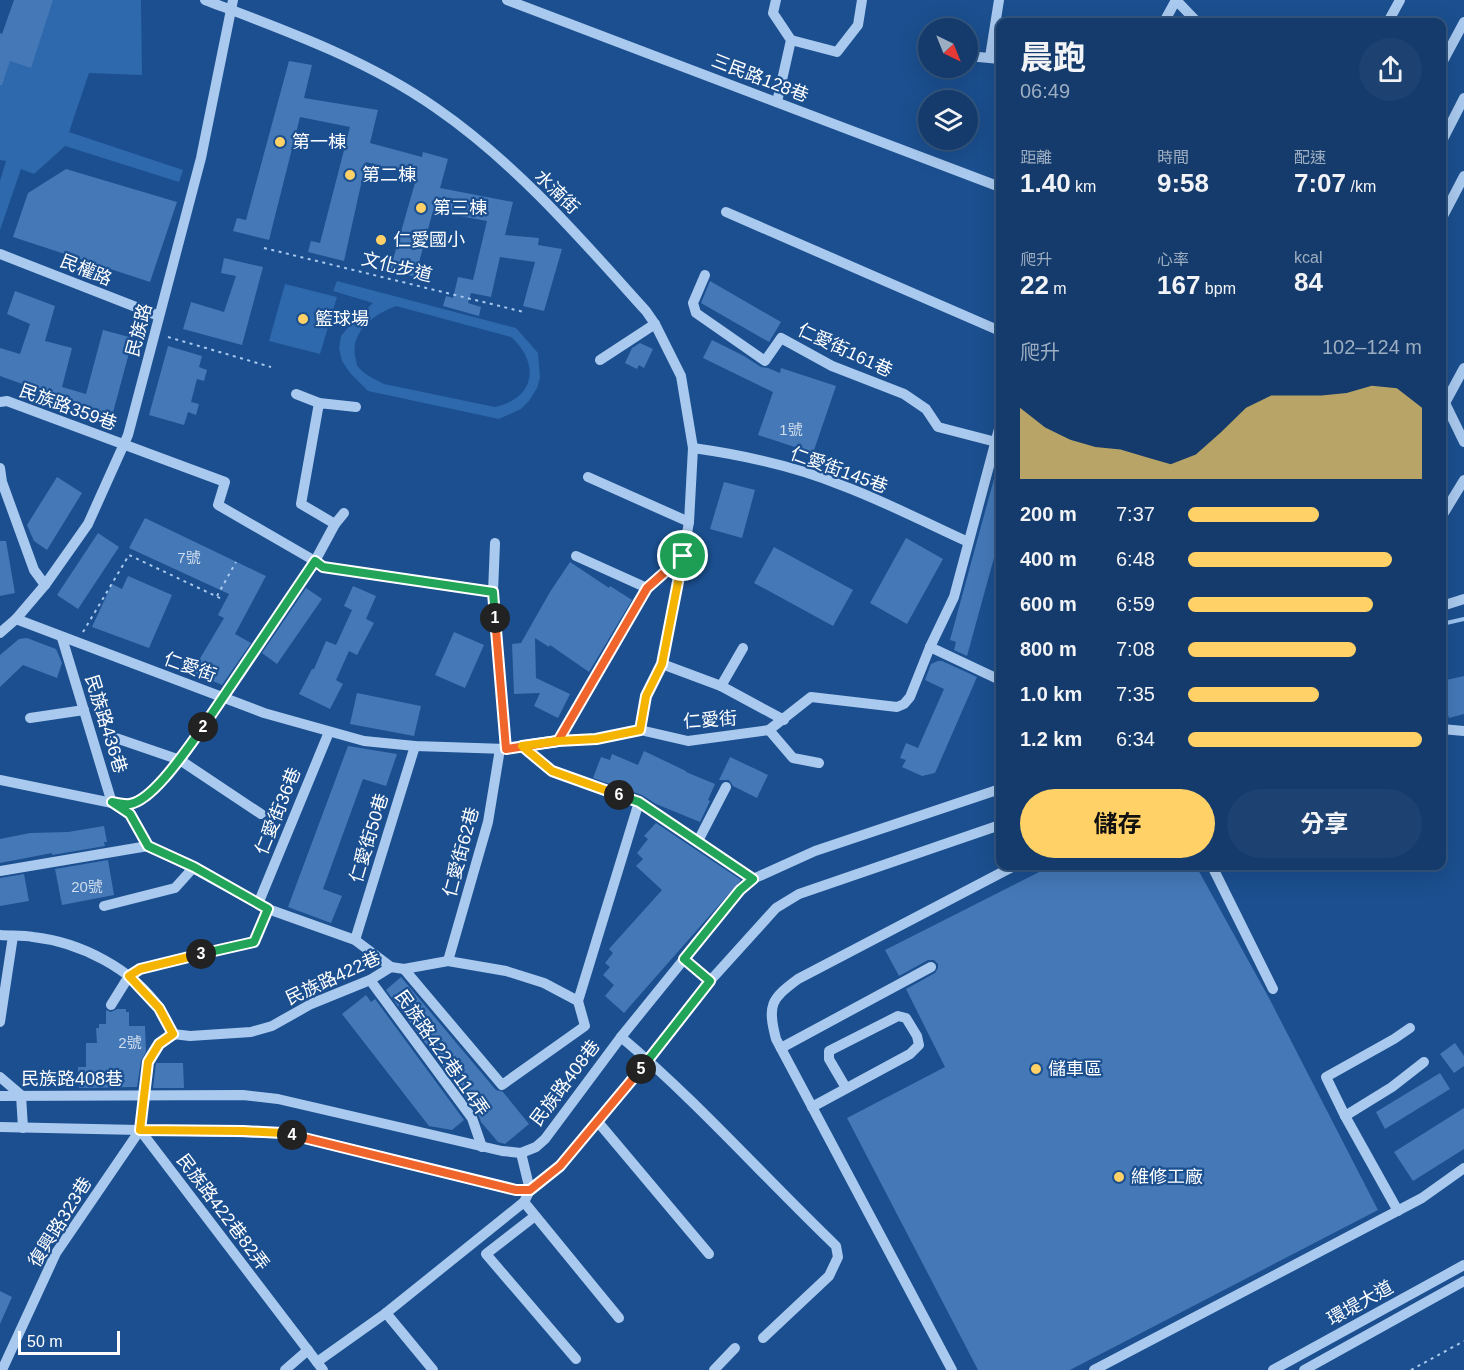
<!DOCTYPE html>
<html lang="zh-TW">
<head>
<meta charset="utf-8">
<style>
  :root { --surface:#143b6b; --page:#1d4271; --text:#f1f3f6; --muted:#9dadc1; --line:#33557e; --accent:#ffd166 }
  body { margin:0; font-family:Arial,"Noto Sans TC",sans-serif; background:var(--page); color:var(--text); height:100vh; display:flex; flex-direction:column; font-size:22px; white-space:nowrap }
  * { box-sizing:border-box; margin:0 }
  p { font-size:20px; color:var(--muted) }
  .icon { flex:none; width:33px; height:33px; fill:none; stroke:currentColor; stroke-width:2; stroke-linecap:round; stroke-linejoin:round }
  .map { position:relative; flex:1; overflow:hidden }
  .sheet { position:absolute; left:996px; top:18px; width:450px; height:852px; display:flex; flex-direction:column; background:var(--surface); border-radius:12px; box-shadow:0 6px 24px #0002,0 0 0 2px var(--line) }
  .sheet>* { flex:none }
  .needle { width:39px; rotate:137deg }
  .buttons { position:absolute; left:918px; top:18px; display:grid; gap:12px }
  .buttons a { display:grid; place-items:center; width:60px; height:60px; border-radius:50%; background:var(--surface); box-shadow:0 6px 24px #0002,0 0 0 2px var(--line); font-size:30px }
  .scale { position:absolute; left:18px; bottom:15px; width:102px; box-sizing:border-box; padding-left:6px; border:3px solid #fff; border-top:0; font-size:16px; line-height:21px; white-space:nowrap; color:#fff; -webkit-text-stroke:4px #1b4f8f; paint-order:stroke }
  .pin { position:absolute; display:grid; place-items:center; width:51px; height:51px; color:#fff; margin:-26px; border:3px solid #fff; border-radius:50%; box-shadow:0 2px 6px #0007 }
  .km { position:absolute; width:30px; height:30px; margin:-15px; border-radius:50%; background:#222; color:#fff; font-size:16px; line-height:30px; text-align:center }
  .round { display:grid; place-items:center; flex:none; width:63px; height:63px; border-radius:32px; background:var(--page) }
  .headline { display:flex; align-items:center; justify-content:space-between; height:102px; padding:0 24px }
  h1 { font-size:33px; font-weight:700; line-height:45px }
  .metrics { display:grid; grid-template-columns:repeat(3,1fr); gap:9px; height:102px; padding:6px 24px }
  .metrics div { display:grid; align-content:center }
  .metrics b { font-size:26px; font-weight:700 }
  .metrics small { font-size:16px; font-weight:400 }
  .metrics p { font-size:16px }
  .chart { height:168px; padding:12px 24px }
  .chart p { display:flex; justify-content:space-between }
  .chart svg { width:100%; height:108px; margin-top:6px; fill:var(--accent); opacity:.7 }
  .button { display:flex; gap:12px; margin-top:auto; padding:12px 24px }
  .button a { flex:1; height:69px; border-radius:36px; background:var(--accent); color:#111; font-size:24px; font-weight:700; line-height:69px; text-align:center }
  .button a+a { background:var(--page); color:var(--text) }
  ul { padding:0 24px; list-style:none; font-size:20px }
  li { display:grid; grid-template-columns:96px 72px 1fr; align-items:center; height:45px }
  li i { height:15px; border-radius:8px; background:var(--accent) }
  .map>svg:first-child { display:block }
</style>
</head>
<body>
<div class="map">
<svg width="1464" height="1370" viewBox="0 0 1464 1370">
  <rect width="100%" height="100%" fill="#1b4f8f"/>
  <g fill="#2e69ad" fill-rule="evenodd">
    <path d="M52,0H141L142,75L89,73L69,132L183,170L179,182L65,146L34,174L21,169L0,230V181L6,161L0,160V85L9,56Z"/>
    <path d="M337,281L516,328L538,353L540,378L537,388L529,401L521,409L499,419L368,391L350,373L342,361L339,348L341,336L351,324L373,303L333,291ZM396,306L511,337C540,363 536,398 495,407L384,384C375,379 362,374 357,365C356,362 356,359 355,356C351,330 375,314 396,306Z"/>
    <path d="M285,284L337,297L320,354L269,341Z"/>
  </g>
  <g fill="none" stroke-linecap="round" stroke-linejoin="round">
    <path stroke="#9cc4f0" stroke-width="4" d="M1442,624L1464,619"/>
  </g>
  <g fill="#4478b7">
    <path d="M14,0H53L31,68L10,61L2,85H0V33L2,34Z"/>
    <path d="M289,61L312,65L304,98L378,110L370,143L422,157L423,152L448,159L440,188L513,202L505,235L539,238L538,245L562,249L544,311L523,306L535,262L500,257L491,297L471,293L468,303L481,307L479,316L443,306L446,296L453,298L458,277L473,280L487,221L433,211L415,277L390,270L417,176L366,162L344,261L308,252L311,241L320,243L350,127L300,117L269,240L233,231L237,218L246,220Z"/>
    <path d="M66,169L177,202L150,282L13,237L28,193Z"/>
    <path d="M224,258L263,267L242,345L183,329L191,302L224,312L236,276L221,273Z"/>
    <path d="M710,281L781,322L769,342L701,303Z"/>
    <path d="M15,291L55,306L45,341L72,348L62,387L86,394L103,330L133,338L111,420L36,400L39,390L0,376V348L20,354L30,324L7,314Z"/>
    <path d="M712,340L744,356L761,367L768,368L780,373L781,368L836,386L813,453L758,435L773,392L703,358Z"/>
    <path d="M640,343L653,349L644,368L639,365L637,369L625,363L632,348Z"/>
    <path d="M168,346L202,356L199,367L207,370L204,381L197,379L191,402L199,404L196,415L188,412L184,425L149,415Z"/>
    <path d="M997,468H1000V536L967,656L954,650L956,642L950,640Z"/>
    <path d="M57,477L82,493L47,550L34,541L27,525Z"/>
    <path d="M724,482L755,490L742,538L710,529Z"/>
    <path d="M145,518L266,576L235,634L251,643L222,685L192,672L224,618L218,615L229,594L129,548Z"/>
    <path d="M98,533L119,547L78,609L57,595Z"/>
    <path d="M906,538L943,559L907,624L870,603Z"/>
    <path d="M0,541H6L15,593L0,596Z"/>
    <path d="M774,547L853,590L833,626L754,583Z"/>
    <path d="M570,562L609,588L610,586L632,600L589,672L550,645L549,647L535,638L536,678L570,694L558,718L534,706L540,693L514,694L512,644L521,643L550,592Z"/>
    <path d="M128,576L172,595L149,648L92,627L112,584L122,589Z"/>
    <path d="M353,586L376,596L366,619L374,623L357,655L349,651L336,680L343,684L330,709L299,694L312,669H314L326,641L336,645L352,610L344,606Z"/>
    <path d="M306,588L322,599L277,664L262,653Z"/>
    <path d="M454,632L484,645L465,688L435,675Z"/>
    <path d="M27,638L56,649L62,663L57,678L23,665L0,687V655L19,639Z"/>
    <path d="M938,661H942L977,677L935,773L922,776L902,767L906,760L900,758L906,743L918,748L944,689L925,680L931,664Z"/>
    <path d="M1464,676V714L1449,718L1447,712L1442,713V681Z"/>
    <path d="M357,693L421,706L414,736L350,724Z"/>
    <path d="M348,746L397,754L386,786L363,779L323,889L342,896L331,923L288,907Z"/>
    <path d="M644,751L686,771V772L715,784L708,800L710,801L700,822L656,804L642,795L593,778L601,757L610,760L612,754L638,765Z"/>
    <path d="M730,757L768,775L757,798L733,786L729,780H719Z"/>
    <path d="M656,823L741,880L624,1013L605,996L614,985L603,975L610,967L605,963L613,953L609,949L662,890L636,866L643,859L637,853L648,839L644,836Z"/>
    <path d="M104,826L107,842H104L105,846L52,855V853L0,863V839L30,833L68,832Z"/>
    <path d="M108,860L114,895L62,905L55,869Z"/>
    <path d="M1051,866H1196L1269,998L1378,1210L1070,1370H978L847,1118L945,1067L906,989L935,973L938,968V964L934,960H928L899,976L885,950Z"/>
    <path d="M24,874L29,901L0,906V878Z"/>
    <path d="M401,977L496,1090L503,1092L529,1124L505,1144L498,1142L481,1122L478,1114L386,990Z"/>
    <path d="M366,995L371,1002L375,999L464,1120L452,1130L429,1126L342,1014Z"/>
    <path d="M117,1009H126V1012H129V1026H145L146,1052L141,1061L137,1087L79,1088L78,1067H86V1043H97L96,1028H99V1024H106V1010L111,1012Z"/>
    <path d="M1455,1043L1464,1056V1066L1454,1073L1440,1054Z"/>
    <path d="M156,1063H183L184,1088H153Z"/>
    <path d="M1440,1073L1450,1089L1385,1129L1376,1112Z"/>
    <path d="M1464,1108V1149L1413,1181L1394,1152Z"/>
    <path d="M0,1291L12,1297L0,1324Z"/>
  </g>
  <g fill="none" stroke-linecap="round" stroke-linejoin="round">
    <g stroke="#a9c9ee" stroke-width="2" stroke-dasharray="3 4.5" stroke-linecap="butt">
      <path d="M264,248L524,312"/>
      <path d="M168,337L271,367"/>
      <path d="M217,596L236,562"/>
      <path d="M83,632L129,555L224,600"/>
      <path d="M1411,1370L1464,1341"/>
    </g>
    <g stroke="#a9c9ee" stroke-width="10">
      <path d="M205,0C284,30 366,59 436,108C517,164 581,239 646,311L655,324L681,376L693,448L689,522L683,556L662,664L646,696L640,730"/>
      <path d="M507,0L1000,187"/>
      <path d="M776,0L773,13L791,40L777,102"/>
      <path d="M1176,0L1197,22"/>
      <path d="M1164,22L1176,0"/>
      <path d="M1388,22L1400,0"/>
      <path d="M791,40L837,52L858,25L862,0"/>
      <path d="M927,53H928"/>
      <path d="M968,56L1000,59"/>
      <path d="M990,57L999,0"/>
      <path d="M1442,63L1464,22"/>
      <path d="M1442,141L1464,98"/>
      <path d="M726,212L1000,331"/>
      <path d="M1442,218L1464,176"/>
      <path d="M0,254L159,316"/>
      <path d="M705,275L693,303L696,313L765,361L781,338L832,366L904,394L926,409L938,427L996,442"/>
      <path d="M600,360L655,324"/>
      <path d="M296,394L319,403"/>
      <path d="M1442,401L1445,403L1464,442"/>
      <path d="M0,402L7,401L225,482L218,505L315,561L323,567L493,592"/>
      <path d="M1445,403L1464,368"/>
      <path d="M693,448C743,455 794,466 841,485C884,501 926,523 968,542"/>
      <path d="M0,468L2,482L34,570L45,585"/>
      <path d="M588,477L689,522"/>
      <path d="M1442,516L1464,480"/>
      <path d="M335,524L344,513"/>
      <path d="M495,543L493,592L506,749"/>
      <path d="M576,556L647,588"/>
      <path d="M1442,606L1464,599"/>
      <path d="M16,619L264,713L364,741L415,746L506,749L558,741L596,739L640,730L688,741L769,730L811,697L897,707L904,704L910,697L930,647L954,597L1000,425"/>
      <path d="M0,633L16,619L45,585L88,524L128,435L201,158L233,0"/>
      <path d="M62,638L112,803L130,804L147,796L180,760L315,561L335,524L301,504L319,403L356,407"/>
      <path d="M930,647L1000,680"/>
      <path d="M662,664L721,686L743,648"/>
      <path d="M721,686L784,720"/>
      <path d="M30,718L84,710"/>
      <path d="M1442,729L1464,731"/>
      <path d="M769,730L793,758L819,763"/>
      <path d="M110,736L180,760L261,814"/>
      <path d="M558,741L647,588L683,556"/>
      <path d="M522,746L552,771L639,802L753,879"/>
      <path d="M0,780L112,803L130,814L148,846L193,868L268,909L355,940L391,967"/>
      <path d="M698,841L726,787"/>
      <path d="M1212,866L1273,989"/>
      <path d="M0,871L148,846"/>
      <path d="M258,904L329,732"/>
      <path d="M104,906L175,888L193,868"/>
      <path d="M0,935C11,936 22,935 33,937C80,942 133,969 160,1009C165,1017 169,1026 173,1034L190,1036L251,1032L272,1026L311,1004L370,980L391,967L404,969L448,961L506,971L544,983L578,1001L639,802"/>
      <path d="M355,940L415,746"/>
      <path d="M684,959L710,981"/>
      <path d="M448,961L488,822L500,749"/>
      <path d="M404,969L502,1085L585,1026L578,1001"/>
      <path d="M370,980L472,1118L482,1147"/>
      <path d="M111,1005L129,976L140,969L254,942L268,909"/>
      <path d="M0,1022L13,936"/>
      <path d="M173,1034L160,1044L148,1062L140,1130L323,1370"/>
      <path d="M621,1037C697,1101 764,1177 836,1246L838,1257L829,1276L763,1338"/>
      <path d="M781,1048L931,967"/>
      <path d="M0,1077L21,1095L23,1128"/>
      <path d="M0,1096L243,1095L278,1099L502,1151L521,1153L536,1147L545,1139L621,1037L740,890L753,879L815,851L1000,789"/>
      <path d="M812,1107L910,1054L919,1045L917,1036L906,1018L898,1016L829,1051V1059L846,1088"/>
      <path d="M1345,1116L1326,1077L1394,1039L1410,1028"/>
      <path d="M598,1122L709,1254"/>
      <path d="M0,1127L283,1133L516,1190H530L560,1166L649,1060L710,981L776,908L799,894L1000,825"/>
      <path d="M524,1202L619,1318"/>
      <path d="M1398,1211L1345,1116L1392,1087L1424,1062"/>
      <path d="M535,1216L486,1254L576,1359"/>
      <path d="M386,1313L524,1202L530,1190L521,1153"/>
      <path d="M317,1362L386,1313L433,1370"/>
      <path d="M2,1370L56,1253L140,1130"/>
      <path d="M285,1370L308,1350"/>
      <path d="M714,1370L735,1348"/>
      <path d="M952,1370L776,1039C767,1005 771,999 798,979L1014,866"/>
      <path d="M1094,1370L1422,1198L1464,1168"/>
      <path d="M1273,1370L1464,1265"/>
      <path d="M1304,1370L1464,1281"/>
    </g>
  </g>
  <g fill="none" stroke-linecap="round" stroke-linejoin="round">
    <g stroke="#fff" stroke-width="12">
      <path id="split-1" d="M495,618L506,749L558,741L647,588L683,556"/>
    </g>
    <g stroke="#fff" stroke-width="12">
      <path id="split-2" d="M203,727L315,561L323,567L493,592L495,618"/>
    </g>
    <g stroke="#fff" stroke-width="12">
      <path id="split-3" d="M201,954L254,942L268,909L194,867L148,846L130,814L112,802C117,803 125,805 130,804C154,800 189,746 203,727"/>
    </g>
    <g stroke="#fff" stroke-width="12">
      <path id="split-4" d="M201,954L140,969L129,976L159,1008L173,1034L159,1044L148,1062L140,1130L243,1131L282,1133L292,1135"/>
    </g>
    <g stroke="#fff" stroke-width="12">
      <path id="split-5" d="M292,1135L516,1190H530L560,1166L641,1069"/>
    </g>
    <g stroke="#fff" stroke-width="12">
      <path id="split-6" d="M619,795L639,802L753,879L740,890L684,959L710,981L641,1069"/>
    </g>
    <g stroke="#fff" stroke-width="12">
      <path id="split-7" d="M619,795L552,771L522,746L558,741L596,739L640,730L646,696L662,664L683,556"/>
    </g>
    <use href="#split-1" stroke="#f0652b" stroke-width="8"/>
    <use href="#split-2" stroke="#22a559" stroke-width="8"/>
    <use href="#split-3" stroke="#22a559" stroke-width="8"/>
    <use href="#split-4" stroke="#f5b400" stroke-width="8"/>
    <use href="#split-5" stroke="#f0652b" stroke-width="8"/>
    <use href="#split-6" stroke="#22a559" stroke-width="8"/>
    <use href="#split-7" stroke="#f5b400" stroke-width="8"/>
  </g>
  <g fill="#ffd166" stroke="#1b4f8f" stroke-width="2">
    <circle cx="280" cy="142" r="6"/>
    <circle cx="350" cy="175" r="6"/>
    <circle cx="421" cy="208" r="6"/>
    <circle cx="381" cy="240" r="6"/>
    <circle cx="303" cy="319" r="6"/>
    <circle cx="1036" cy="1069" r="6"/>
    <circle cx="1119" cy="1177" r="6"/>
  </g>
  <g text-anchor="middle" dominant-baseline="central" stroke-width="4.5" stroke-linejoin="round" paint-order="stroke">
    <g font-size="15" fill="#d0dded">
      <text x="791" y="429">1號</text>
      <text x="189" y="557">7號</text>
      <text x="87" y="886">20號</text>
      <text x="130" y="1042">2號</text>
    </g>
    <g font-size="18" fill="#fff" stroke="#1b4f8f">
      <text transform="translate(760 78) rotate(21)">三民路128巷</text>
      <text transform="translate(557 192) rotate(44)">水湳街</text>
      <text transform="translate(397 267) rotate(14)">文化步道</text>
      <text transform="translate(86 270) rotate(22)">民權路</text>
      <text transform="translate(139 330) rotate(-75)">民族路</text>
      <text transform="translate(845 350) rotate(25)">仁愛街161巷</text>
      <text transform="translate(68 407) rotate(20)">民族路359巷</text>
      <text transform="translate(839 470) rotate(20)">仁愛街145巷</text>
      <text transform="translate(190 667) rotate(20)">仁愛街</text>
      <text transform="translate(710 720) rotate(-4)">仁愛街</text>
      <text transform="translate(106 724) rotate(73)">民族路436巷</text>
      <text transform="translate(278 811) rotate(-68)">仁愛街36巷</text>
      <text transform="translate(369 838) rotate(-73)">仁愛街50巷</text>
      <text transform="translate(461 852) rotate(-75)">仁愛街62巷</text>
      <text transform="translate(333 978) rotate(-25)">民族路422巷</text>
      <text transform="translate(442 1053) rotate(55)">民族路422巷114弄</text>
      <text x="72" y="1079">民族路408巷</text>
      <text transform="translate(565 1083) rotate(-53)">民族路408巷</text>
      <text transform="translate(223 1212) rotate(53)">民族路422巷82弄</text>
      <text transform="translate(60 1222) rotate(-58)">復興路323巷</text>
      <text transform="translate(1360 1303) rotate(-29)">環堤大道</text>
    </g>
    <g font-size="18" fill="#fff" stroke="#1b4f8f" text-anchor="start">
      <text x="292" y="142">第一棟</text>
      <text x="362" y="175">第二棟</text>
      <text x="433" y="208">第三棟</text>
      <text x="393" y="240">仁愛國小</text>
      <text x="315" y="319">籃球場</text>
      <text x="1048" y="1069">儲車區</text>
      <text x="1131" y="1177">維修工廠</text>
    </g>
  </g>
</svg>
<div class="buttons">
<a><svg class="needle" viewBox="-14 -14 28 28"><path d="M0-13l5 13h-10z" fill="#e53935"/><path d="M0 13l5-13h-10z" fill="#9dadc1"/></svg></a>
<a><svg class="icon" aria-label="layers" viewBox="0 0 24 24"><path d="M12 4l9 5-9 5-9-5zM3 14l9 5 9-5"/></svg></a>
</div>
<div class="scale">50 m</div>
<div class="pin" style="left:683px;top:556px;background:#1e9e55"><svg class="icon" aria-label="arrive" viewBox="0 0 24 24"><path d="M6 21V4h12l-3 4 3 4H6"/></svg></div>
<b class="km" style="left:495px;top:618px">1</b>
<b class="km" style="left:203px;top:727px">2</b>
<b class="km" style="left:201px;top:954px">3</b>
<b class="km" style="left:292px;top:1135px">4</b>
<b class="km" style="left:641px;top:1069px">5</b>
<b class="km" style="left:619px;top:795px">6</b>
<section class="sheet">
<div class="headline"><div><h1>晨跑</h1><p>06:49</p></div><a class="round"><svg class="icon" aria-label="share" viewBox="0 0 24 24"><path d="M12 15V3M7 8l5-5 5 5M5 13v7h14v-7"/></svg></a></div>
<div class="metrics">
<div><p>距離</p><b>1.40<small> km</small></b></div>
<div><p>時間</p><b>9:58</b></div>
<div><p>配速</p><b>7:07<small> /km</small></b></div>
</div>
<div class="metrics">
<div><p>爬升</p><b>22<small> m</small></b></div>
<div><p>心率</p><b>167<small> bpm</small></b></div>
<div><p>kcal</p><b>84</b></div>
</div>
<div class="chart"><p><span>爬升</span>102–124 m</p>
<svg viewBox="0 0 160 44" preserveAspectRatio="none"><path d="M0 44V15L10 23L20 28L30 31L40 32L50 35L60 38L70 34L80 25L90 15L100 10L110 10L120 10L130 9L140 6L150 7L160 15V44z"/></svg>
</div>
<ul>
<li><b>200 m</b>7:37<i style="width:56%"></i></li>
<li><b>400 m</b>6:48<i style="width:87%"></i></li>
<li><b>600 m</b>6:59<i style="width:79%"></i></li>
<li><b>800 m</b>7:08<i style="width:72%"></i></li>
<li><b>1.0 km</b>7:35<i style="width:56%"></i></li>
<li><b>1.2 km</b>6:34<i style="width:100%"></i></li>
</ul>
<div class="button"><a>儲存</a><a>分享</a></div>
</section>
</div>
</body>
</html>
